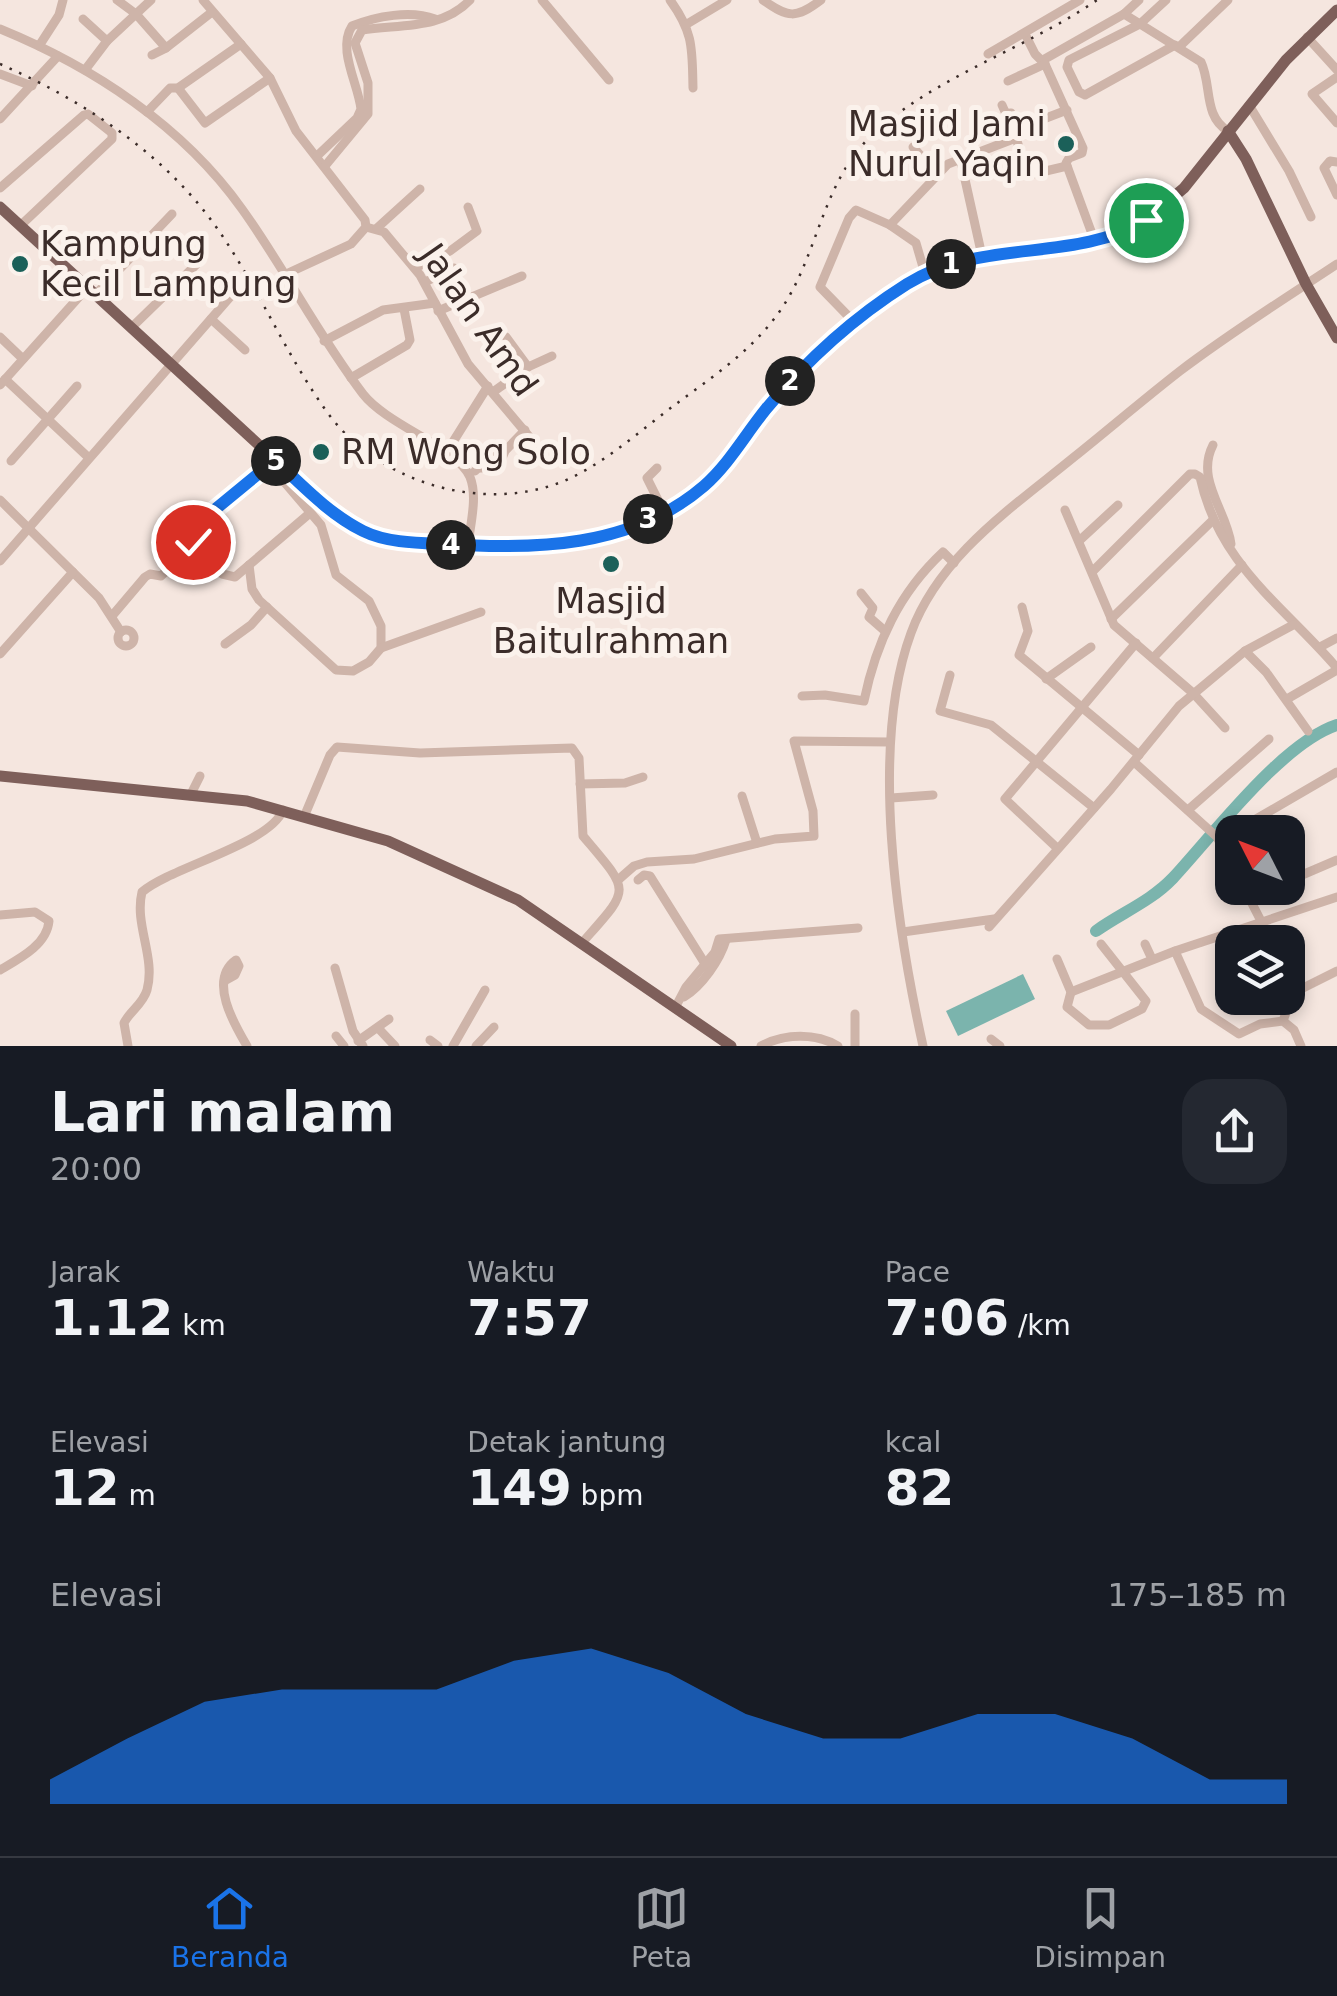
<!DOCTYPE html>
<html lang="id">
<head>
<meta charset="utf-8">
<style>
  :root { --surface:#171b24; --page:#242831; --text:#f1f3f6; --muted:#9ea1a6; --line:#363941; --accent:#1a73e8 }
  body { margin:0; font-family:"DejaVu Sans",sans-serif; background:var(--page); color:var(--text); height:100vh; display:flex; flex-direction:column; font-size:38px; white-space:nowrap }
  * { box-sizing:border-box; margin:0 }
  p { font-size:32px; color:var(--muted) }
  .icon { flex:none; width:55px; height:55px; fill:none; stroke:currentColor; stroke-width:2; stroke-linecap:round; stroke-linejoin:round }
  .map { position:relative; height:1046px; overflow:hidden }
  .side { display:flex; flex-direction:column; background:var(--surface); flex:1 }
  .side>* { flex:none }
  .needle { width:65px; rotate:312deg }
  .tools { position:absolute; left:1215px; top:815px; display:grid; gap:20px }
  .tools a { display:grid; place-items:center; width:90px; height:90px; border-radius:20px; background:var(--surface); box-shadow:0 5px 15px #0003; font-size:50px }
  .pin { position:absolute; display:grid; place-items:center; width:85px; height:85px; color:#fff; margin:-42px; border:5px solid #fff; border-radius:50%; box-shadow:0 2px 10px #0007 }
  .km { position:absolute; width:50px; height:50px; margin:-25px; border-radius:50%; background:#222; color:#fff; font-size:28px; line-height:50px; text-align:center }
  .round { display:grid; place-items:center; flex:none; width:105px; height:105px; border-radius:30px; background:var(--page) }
  .headline { display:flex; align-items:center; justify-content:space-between; height:170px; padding:0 50px }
  h1 { font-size:55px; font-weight:800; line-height:75px }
  .metrics { display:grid; grid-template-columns:repeat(3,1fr); gap:15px; height:170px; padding:10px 50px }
  .metrics div { display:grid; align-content:center }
  .metrics b { font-size:50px; font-weight:800 }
  .metrics small { font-size:28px; font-weight:400 }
  .metrics p { font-size:28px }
  .chart { height:280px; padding:20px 50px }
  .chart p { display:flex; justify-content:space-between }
  .chart svg { width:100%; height:180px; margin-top:10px; fill:var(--accent); opacity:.7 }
  .dock { display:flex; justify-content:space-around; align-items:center; height:140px; border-top:2px solid var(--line); background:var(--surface); font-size:28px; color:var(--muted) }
  .dock a { display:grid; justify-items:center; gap:5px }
  .dock .selected { color:var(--accent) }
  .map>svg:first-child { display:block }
</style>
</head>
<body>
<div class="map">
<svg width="1337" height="1046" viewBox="0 0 1337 1046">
  <rect width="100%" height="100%" fill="#f5e6df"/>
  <path fill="#7bb4ad" d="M1023,974L1035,999L958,1036L946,1011Z"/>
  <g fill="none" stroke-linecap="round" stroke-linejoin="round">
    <path stroke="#7bb4ad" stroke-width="12" d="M1096,931C1121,913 1150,902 1173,878C1213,835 1282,743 1337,725"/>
    <g stroke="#ceb4a9" stroke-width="9">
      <path d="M117,0L136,14L166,48L152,55"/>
      <path d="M203,0L270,78L296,131L365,220L366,227L351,244L284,275"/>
      <path d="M542,0L609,80"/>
      <path d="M670,0C694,33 692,49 693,88"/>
      <path d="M763,0C788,18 796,19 821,0"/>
      <path d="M1166,0L1140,24L1069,60L1067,67L1079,92L1085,95L1175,45"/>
      <path d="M1124,14L1201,62C1212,85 1203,116 1228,131"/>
      <path d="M83,19L107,41"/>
      <path d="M687,24L727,0"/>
      <path d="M0,29C93,67 183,126 242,209C285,269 318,335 363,394C387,425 458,448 470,477C478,497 470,525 468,546"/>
      <path d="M1025,34L1035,54L1045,64L1083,148L1082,153L1069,158L1066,163L1095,242"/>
      <path d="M1307,37L1337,70"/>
      <path d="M39,46L59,15L63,0"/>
      <path d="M1179,47L1228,0"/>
      <path d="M166,48L212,12"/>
      <path d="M988,54L1080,0"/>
      <path d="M1043,60L1124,14L1139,0"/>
      <path d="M85,70L107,41L151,0"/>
      <path d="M0,74L32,86"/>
      <path d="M1337,77L1312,94L1337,123"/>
      <path d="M1008,81L1045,64"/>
      <path d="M178,88L205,123L270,78"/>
      <path d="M1002,105L1006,114L1011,113L1017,130"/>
      <path d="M1249,105L1289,171L1311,217"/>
      <path d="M147,112L170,88H178L241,44"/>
      <path d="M0,119L58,56"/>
      <path d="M1016,138L1026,169L1033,174L1067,166"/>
      <path d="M913,147L938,175"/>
      <path d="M317,156L357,118L361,109C358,83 337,49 352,26C376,16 411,10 435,19"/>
      <path d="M960,157L982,256"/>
      <path d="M1337,162L1330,161L1324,168L1337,195"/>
      <path d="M325,166L368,114V83L355,43L362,30C399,24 442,30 470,0"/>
      <path d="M0,188L84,115L88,114L112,133V139L20,226"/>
      <path d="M1127,197L1141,223"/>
      <path d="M890,225L948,164L1016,138V131L1020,128L1067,110"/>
      <path d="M366,227L384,232L420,275L468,364L543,453"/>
      <path d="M377,228L420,189"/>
      <path d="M415,268L450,251L477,231L468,207"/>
      <path d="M425,282L454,268"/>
      <path d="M95,295L172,214"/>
      <path d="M438,311L522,276"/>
      <path d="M211,319L245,350"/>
      <path d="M855,323L820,287L849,218L856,210L890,225L916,243L925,274"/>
      <path d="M131,328L203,258"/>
      <path d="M0,337L23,359"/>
      <path d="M324,341L383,310L435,303"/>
      <path d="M528,367L552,356"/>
      <path d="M351,378L407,345L410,340L404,309"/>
      <path d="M5,379L89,458"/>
      <path d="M0,385L87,288"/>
      <path d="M493,392L528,367L506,337"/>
      <path d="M1213,445C1195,480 1227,511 1231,544"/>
      <path d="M446,453L488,386"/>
      <path d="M11,461L77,386"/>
      <path d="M272,461L201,521L191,531V540L222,574L235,577L310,513"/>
      <path d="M478,468H498L505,451L525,430"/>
      <path d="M657,468L647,478L664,512"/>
      <path d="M475,471L495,449"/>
      <path d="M0,500L99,598L121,632"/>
      <path d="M1065,510L1114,625L1193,693L1225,728"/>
      <path d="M1079,541L1118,505"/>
      <path d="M0,561L244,281"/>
      <path d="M249,565L252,589L259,600L336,670L353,671L369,662L381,648V626L369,601L336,575L321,525L269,464"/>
      <path d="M1093,571L1190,474H1195L1200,477C1219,565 1283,605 1337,668"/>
      <path d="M861,593L873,608L869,617L885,631"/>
      <path d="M1022,607L1028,631L1019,655L1139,755"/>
      <path d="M112,616L145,577L150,574L161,576L186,552"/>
      <path d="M1111,619L1213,520"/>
      <circle cx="126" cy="638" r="8"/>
      <path d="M225,644L251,625L267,607"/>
      <path d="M1320,647L1337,638"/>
      <path d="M381,648L481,612"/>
      <path d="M1245,651L1266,672L1308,731"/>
      <path d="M0,654L73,572"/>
      <path d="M1153,658L1242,565"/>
      <path d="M950,675L940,711L991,725L1094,808"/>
      <path d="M1046,679L1091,647"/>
      <path d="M802,696L825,695L864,701C876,643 899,593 943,552L954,563"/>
      <path d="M1287,699L1337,670"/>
      <path d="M1134,762L1217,837L1232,865"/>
      <path d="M580,784L625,783L643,777"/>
      <path d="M190,796L200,776"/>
      <path d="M742,796L757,843"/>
      <path d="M891,798L933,795"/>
      <path d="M1188,810L1269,739"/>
      <path d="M304,817L330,755L337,747L420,753L572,748L579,758L583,836C632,894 631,887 581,944"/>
      <path d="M1220,840L1337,772"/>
      <path d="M1056,847L1005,799L1136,643"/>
      <path d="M618,880L634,866L647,862L694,859L775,839L814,836L813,811L794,741L889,742"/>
      <path d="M638,880L644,875L650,876L709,970"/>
      <path d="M1288,881L1337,860"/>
      <path d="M1244,888L1261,921"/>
      <path d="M1249,897L1273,888"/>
      <path d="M0,915L35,912L49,921C47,945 19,959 0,970"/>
      <path d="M989,927L1111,789L1179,706L1245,651L1293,625"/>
      <path d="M903,932L994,919"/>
      <path d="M1145,944L1152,959"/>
      <path d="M1175,951L1201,1009L1239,1034L1260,1024L1283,1021L1294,1030L1301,1046"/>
      <path d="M1057,959L1071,992L1067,1007L1089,1025H1109L1142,1009L1146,1001L1101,944"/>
      <path d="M335,968L353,1031L363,1046"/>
      <path d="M226,980L235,975L239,966L236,960C208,980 234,1024 247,1046"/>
      <path d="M1071,992L1175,951L1337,897"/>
      <path d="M684,997C702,986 720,960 726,940"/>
      <path d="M675,1008L686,987L715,952L719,939L858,928"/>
      <path d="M1283,1021L1293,993L1337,971"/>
      <path d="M378,1028L395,1046"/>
      <path d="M336,1036L344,1046"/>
      <path d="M991,1039L1000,1046"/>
      <path d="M430,1040L438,1046"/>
      <path d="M358,1041L389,1019"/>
      <path d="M128,1046L124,1023C130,1011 143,1004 147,990C156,957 134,925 142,892C171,867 270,844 283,810"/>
      <path d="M453,1046L485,990"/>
      <path d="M476,1046L494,1027"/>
      <path d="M761,1046C785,1033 816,1033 838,1046"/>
      <path d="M855,1046V1014"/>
      <path d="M923,1046C897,929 869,747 911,633C939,556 1013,507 1074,457C1109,429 1144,399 1180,371C1230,333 1284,299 1337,264"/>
    </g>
    <g stroke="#7e5f5a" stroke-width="11">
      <path d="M1228,131L1246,159L1306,284L1337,338"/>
      <path d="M0,207L321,502L365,532L393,539L468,546L579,543L600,538L664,512L689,497L719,471L762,414L818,352L907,285L961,260L1001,252L1095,242L1115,237L1146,220L1184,188L1286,60L1337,10"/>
      <path d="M0,776L247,801L388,841L518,900L731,1046"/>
    </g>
    <path stroke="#3b2c29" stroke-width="2.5" stroke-dasharray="2.5 8" stroke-linecap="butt" d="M0,64C84,101 166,154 219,231C259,289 286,355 327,412C378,483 483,514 564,481C604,464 641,430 676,404C711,378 751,351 777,315C818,260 820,185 871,136C933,77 1026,49 1097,0"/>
  </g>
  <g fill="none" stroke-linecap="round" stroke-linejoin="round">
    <g stroke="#fff" stroke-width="20">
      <path id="route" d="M193,542L190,534L201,521L275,460C302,485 329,514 363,531C387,543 419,543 445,544C534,550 632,548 704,486C729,464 745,435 766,409C806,361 853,318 907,284C983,237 1073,264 1146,220"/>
    </g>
    <use href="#route" stroke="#1a73e8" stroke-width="12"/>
  </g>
  <g fill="#1b6059" stroke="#fbf2ec" stroke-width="4">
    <circle cx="1066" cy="144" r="10"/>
    <circle cx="20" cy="264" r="10"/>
    <circle cx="321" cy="452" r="10"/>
    <circle cx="611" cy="564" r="10"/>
  </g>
  <g text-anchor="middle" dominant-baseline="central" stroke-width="10" stroke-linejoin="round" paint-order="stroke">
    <g font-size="35" fill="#3b2c29" stroke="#fbf2ec" text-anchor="start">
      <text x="1046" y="124" text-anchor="end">Masjid Jami<tspan x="1046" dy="40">Nurul Yaqin</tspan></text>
      <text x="40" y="244">Kampung<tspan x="40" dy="40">Kecil Lampung</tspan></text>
      <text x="341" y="452">RM Wong Solo</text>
      <text x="611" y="601" text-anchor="middle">Masjid<tspan x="611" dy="40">Baitulrahman</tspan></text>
    </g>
    <g font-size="35" fill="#3b2c29" stroke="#fbf2ec">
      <text transform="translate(479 320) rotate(55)">Jalan Amd</text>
    </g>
  </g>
</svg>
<div class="tools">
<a><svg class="needle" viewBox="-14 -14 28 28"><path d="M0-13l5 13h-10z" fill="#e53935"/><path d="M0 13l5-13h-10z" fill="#9ea1a6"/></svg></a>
<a><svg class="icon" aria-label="layers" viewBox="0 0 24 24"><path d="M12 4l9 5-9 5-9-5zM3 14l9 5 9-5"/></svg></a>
</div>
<div class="pin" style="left:1146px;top:220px;background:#1e9e55"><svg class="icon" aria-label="arrive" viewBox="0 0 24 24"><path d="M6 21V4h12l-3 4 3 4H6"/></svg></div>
<div class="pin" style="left:193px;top:542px;background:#d93025"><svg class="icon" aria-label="check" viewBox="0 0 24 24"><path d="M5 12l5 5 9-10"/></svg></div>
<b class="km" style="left:951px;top:264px">1</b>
<b class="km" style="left:790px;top:381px">2</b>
<b class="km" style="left:648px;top:519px">3</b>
<b class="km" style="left:451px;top:545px">4</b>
<b class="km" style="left:276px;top:461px">5</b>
</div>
<section class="side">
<div class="headline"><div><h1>Lari malam</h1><p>20:00</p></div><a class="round"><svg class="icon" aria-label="share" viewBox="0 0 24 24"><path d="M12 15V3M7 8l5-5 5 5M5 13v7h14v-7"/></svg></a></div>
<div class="metrics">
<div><p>Jarak</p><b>1.12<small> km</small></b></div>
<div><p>Waktu</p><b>7:57</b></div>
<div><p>Pace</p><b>7:06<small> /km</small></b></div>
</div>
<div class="metrics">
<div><p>Elevasi</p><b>12<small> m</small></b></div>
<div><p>Detak jantung</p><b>149<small> bpm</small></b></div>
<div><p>kcal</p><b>82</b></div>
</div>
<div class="chart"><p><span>Elevasi</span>175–185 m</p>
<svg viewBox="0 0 160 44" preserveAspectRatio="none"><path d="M0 44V38L10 28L20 19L30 16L40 16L50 16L60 9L70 6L80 12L90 22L100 28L110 28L120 22L130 22L140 28L150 38L160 38V44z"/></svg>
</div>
</section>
<nav class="dock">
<a class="selected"><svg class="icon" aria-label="home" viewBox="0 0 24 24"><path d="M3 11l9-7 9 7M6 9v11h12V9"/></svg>Beranda</a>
<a><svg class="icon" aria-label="map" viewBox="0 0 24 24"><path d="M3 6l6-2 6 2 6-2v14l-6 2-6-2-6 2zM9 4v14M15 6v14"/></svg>Peta</a>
<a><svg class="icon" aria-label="saved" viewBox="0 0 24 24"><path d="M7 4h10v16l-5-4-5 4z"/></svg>Disimpan</a>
</nav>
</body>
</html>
